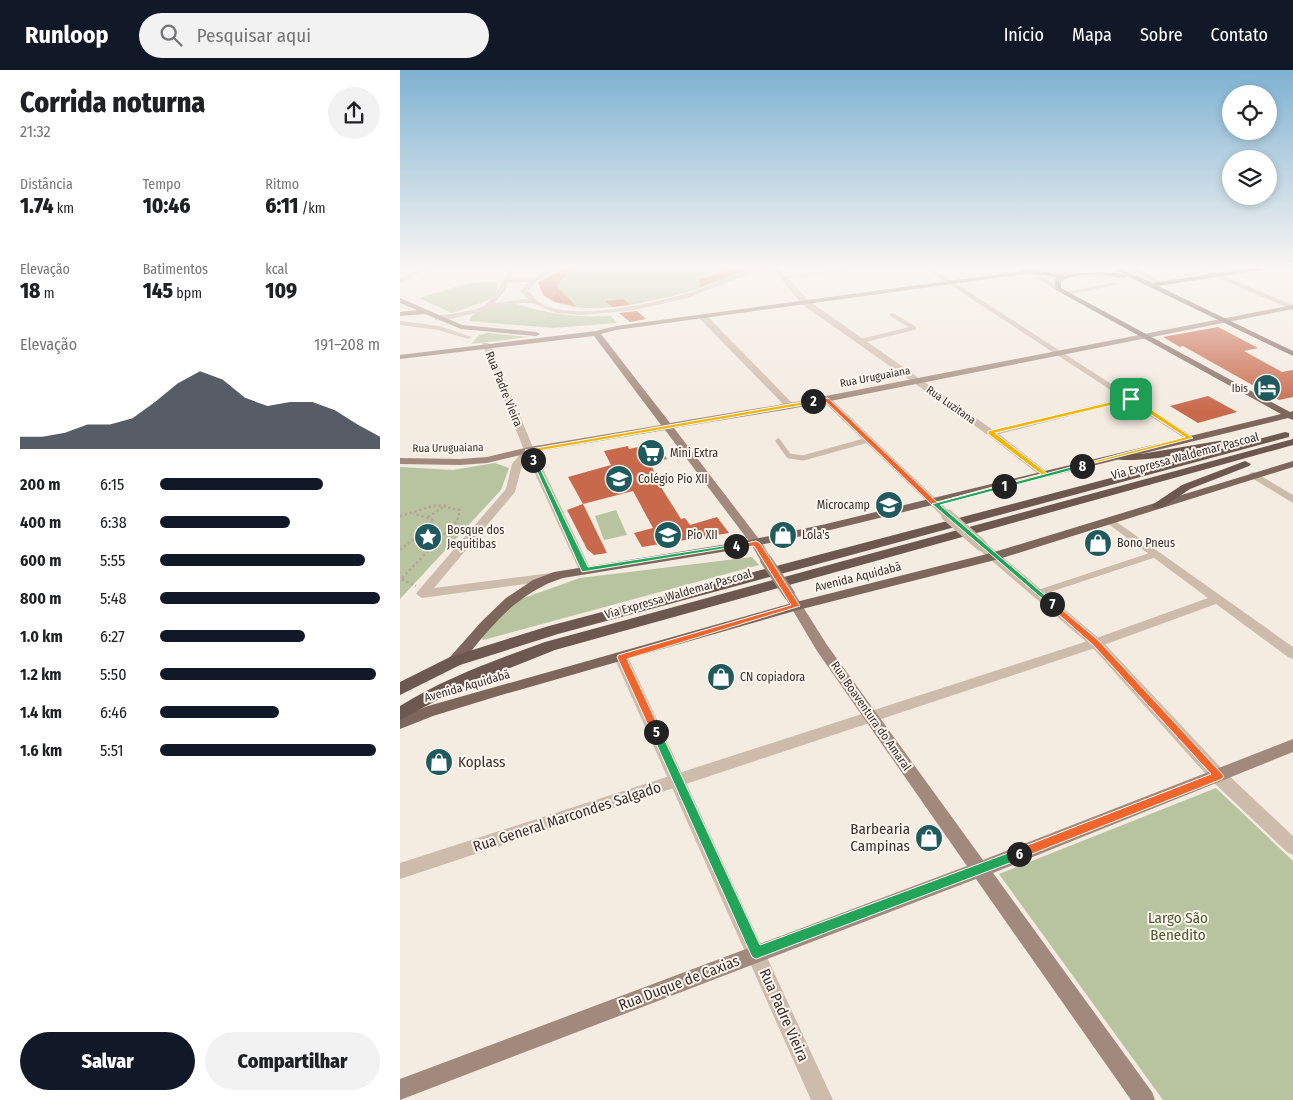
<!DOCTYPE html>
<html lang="pt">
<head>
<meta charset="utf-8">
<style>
  :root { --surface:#fff; --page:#f2f2f2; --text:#202124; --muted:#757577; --accent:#111827 }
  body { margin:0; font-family:"Fira Sans Condensed",sans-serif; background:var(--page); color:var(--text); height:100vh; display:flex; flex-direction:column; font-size:19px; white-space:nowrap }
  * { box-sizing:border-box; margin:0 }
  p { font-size:16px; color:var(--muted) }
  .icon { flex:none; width:28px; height:28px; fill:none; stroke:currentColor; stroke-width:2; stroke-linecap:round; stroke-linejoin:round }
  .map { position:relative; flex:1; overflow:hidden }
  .drawer { display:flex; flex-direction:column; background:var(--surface); width:400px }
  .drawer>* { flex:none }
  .tools { position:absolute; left:822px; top:15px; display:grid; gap:10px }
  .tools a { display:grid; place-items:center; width:55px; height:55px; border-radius:50%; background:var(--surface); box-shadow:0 2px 8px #0003; font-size:25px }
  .pin { position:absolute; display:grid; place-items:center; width:42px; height:42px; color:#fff; margin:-21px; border-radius:10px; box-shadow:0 2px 8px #0006 }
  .km { position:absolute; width:25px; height:25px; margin:-12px; border-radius:50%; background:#222; color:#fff; font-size:14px; line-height:25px; text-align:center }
  .round { display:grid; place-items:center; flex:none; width:52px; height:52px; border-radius:26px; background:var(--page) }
  .headline { display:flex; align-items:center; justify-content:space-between; height:85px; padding:0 20px }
  h1 { font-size:28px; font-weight:800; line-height:38px }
  .figures { display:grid; grid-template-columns:repeat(3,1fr); gap:8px; height:85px; padding:5px 20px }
  .figures div { display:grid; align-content:center }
  .figures b { font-size:21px; font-weight:800 }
  .figures small { font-size:14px; font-weight:400 }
  .figures p { font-size:14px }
  .chart { height:140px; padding:10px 20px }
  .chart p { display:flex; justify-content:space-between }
  .chart svg { width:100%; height:90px; margin-top:5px; fill:var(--accent); opacity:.7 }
  .button { display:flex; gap:10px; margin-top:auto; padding:10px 20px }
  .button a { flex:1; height:58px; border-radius:30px; background:var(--accent); color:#fff; font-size:20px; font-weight:800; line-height:58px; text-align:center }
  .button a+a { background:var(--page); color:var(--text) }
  ul { padding:0 20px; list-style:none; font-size:16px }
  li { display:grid; grid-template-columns:80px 60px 1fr; align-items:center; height:38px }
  li i { height:12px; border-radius:6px; background:var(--accent) }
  header { display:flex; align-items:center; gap:30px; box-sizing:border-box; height:70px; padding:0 25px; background:var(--accent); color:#fff }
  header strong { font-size:24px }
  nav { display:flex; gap:28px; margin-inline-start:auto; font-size:18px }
  .search { width:350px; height:45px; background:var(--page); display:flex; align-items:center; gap:12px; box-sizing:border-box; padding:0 18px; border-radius:28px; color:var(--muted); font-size:19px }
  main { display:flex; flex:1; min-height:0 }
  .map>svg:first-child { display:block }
</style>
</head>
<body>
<header>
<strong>Runloop</strong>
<div class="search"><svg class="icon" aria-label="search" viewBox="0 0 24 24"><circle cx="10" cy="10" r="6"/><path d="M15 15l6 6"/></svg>Pesquisar aqui</div>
<nav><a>Início</a><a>Mapa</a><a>Sobre</a><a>Contato</a></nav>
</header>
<main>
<section class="drawer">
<div class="headline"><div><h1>Corrida noturna</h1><p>21:32</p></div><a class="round"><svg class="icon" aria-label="share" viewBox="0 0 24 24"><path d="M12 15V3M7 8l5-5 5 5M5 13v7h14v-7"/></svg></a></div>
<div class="figures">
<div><p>Distância</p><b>1.74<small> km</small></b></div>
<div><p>Tempo</p><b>10:46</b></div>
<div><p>Ritmo</p><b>6:11<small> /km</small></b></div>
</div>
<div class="figures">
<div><p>Elevação</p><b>18<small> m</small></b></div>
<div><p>Batimentos</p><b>145<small> bpm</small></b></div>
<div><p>kcal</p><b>109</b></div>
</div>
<div class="chart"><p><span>Elevação</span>191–208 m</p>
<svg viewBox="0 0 160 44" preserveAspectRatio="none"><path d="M0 44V38L10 38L20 36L30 32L40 32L50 29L60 21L70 12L80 6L90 10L100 19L110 23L120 21L130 21L140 25L150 32L160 38V44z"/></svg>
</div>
<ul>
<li><b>200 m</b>6:15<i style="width:74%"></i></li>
<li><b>400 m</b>6:38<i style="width:59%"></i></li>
<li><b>600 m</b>5:55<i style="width:93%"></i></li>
<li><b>800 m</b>5:48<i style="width:100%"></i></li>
<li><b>1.0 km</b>6:27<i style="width:66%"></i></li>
<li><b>1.2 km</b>5:50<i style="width:98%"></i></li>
<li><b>1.4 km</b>6:46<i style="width:54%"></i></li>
<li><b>1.6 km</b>5:51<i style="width:98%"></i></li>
</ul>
<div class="button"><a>Salvar</a><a>Compartilhar</a></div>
</section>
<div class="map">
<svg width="893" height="1030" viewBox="0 0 893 1030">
  <rect width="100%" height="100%" fill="#f4ebe1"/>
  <g fill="#b8c4a0">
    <path d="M167,197H358C321,215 163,266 140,218L146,208Z"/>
    <path d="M625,197H684C671,209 641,204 625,197Z"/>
    <path d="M81,212H96L98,215L95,225L89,230L52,243L19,228L65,214Z"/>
    <path d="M114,233C147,244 176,248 211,246L217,253L153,258L69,251C73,238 101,235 114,233Z"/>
    <path d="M88,263L129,267L71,274L79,265Z"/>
    <path d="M95,393L109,398L101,420L0,529V397L53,400Z"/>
    <path d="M216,440L227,465L204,470L195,446Z"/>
    <path d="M352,487L359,495L83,570L80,566L121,529L180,508Z"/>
    <path d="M816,718L893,791V1030H763L599,804Z"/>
  </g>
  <g fill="#c8694b">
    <path d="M174,197L156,216L176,236L155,232L144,226L138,212L167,197Z"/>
    <path d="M336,197L349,198L301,217L299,210Z"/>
    <path d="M224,229L230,235L212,237L205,231Z"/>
    <path d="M237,241L246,249L230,252L219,243Z"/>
    <path d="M818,257L858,278L844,281L882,302L893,300V327L879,330L783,276L780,277L763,267Z"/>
    <path d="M808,326L837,342L798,353L770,336Z"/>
    <path d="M257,373L267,389L250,393L255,403H252L281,449L285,448L290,455L317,447L329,463L242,477L234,463L253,458L233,421L183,434L168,407L211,395L204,381L228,376L229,379Z"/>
    <path d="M183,434L207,483L194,485L187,479L167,440Z"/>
  </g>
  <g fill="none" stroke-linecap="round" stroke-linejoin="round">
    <g stroke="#b9a596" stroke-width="2.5" stroke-dasharray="2.5 2.5" stroke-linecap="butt">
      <path d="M0,446L37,435L60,440L57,451L1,509L16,516"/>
      <path d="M28,447L46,435"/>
      <path d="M0,480L29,457L33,450L13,443"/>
    </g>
    <path stroke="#cdbbac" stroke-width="4" d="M461,271L514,258L492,245"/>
    <path stroke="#cdbbac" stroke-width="5" d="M378,371L389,386L403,388L468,370"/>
    <path stroke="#cdbbac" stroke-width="6" d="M638,523L756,484"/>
    <g fill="#cdbbac" fill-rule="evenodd">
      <path d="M26,197H34L0,213V208Z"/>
      <path d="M109,197H115L111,208H134L155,197H163L137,211L128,221C131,224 135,229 139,232C172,255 270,230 306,217C325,210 359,190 378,198L350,204L287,228L235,240L181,245L156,243L132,233H119L50,249L35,250V246C47,244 76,242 85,235C96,227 103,210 109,197ZM109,212H129L120,221L128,229L94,233L103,223Z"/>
      <path d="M448,197H464L384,209L381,207Z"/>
      <path d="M725,197H733L764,213L759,214Z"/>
      <path d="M793,197H801L893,235V240Z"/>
      <path d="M634,201L660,218V220H656L632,204V202Z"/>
      <path d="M714,212L716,213V215L666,225L662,223Z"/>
      <path d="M403,231H409L593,360L731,326L736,329L599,364L651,405L650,407H642L588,365L403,235Z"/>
      <path d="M300,245H306L393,334V338H387L300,249Z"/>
      <path d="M0,251L39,256L72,267L68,269L38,260L0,255Z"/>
      <path d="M83,272L90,274L134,380L191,500L185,504L179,500L128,388L122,395L115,422L34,518L151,503L157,507L155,510L22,528L16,524L18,521L106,419L112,394L124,380L82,274Z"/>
      <path d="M711,448L893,577V589L888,587L816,534L701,576L0,809V793L691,570L808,528L707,453L705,451Z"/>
    </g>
    <g fill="#cdbbac" fill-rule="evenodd">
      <path d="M371,197H377L409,231V235H403Z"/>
      <path d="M523,197H530L795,368L793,370H787Z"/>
      <path d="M426,326L429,327L551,443L553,445L551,447H543L423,331V327Z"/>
      <path d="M854,402L893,425V433L850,407V403Z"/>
      <path d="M581,471L585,472L701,570L824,701L893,766V785L887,782L812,711L691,576L577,478L575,475Z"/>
      <path d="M221,582L226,584L228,587L433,1030H411L214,587L216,584Z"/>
    </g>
    <g fill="#a18a7d" fill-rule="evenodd">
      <path d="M630,200L633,202L632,203L216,260L201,264L270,353L390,333L893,235V239L390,339L274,358L362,473L372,490L366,494L362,493L351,474L265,360L129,383L87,393L60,395L0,394V388L60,389L87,387L129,377L261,355L194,266L0,289V285L196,261L216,256Z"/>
      <path d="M0,228L62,255L136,262L140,264L136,266L61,259L25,244L0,246V242L17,240L0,233Z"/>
      <path d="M389,520L393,521L427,575L583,790L893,669V682L593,803L752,1022L755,1030H731L576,809L0,1030V1009L567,796L417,581L383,524Z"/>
    </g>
    <g fill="#7d675c" fill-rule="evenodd">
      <path d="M617,197C628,196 639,202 651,203C675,205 699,200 723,204L711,197H719L752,213L857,197H871L868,199L758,216L893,281V286L727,206L724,208C705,205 678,202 661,211V218L890,342L893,341V350L888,348L426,461L340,479L163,508C117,522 89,559 60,595H50L48,591L50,587L82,551L106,528L133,510L154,502L340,472L426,454L881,344L656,220L654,210L657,207L627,203Z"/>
      <path d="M893,391V397L599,489L398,540L98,626L33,646L0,659V647L28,636L396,532L591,483Z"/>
    </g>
    <g fill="#6c584f" fill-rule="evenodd">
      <path d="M885,362L889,363V367L158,564L60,595L0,625V612L50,587L149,556Z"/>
      <path d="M893,369V375L155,580L60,618L0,650V636C45,608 95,590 145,572Z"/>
      <path d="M824,370L829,373L828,375C811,380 723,397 712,387L718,384H741Z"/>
      <path d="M845,391L851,394L849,396L790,419L762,438H754L752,435L782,415Z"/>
    </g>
    <path stroke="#cdbbac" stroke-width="12" d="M547,445L581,475"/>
    <path stroke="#a18a7d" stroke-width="12" d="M366,490L389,524"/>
  </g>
  <linearGradient id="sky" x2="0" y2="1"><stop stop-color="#7eb2d2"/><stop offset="0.58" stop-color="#faf6f2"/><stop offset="1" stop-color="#faf6f2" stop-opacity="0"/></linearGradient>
  <rect width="893" height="341" fill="url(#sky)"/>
  <path fill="#f5b400" stroke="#fff" d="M731,327L733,330L595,363L649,405L602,417V414L641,404L588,364V361Z"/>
  <path fill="#f0652b" stroke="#fff" d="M428,328L537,432L604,414L608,416L533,436L425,331L413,333L410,331Z"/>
  <path fill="#f5b400" stroke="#fff" d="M413,330L415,333L132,382L136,390L133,392L125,380Z"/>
  <path fill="#22a559" stroke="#fff" d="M131,388L136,390L188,497L336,474L340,476L182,502Z"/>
  <path fill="#f0652b" stroke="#fff" d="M356,471L360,473L400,536L227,589L261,662L256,666L252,664L217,587L218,585L391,535L354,476L336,478L332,476Z"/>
  <path fill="#22a559" stroke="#fff" d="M256,658L261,662L360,875L619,779L624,784L623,788L356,889L352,887L251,662Z"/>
  <path fill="#f0652b" stroke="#fff" d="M649,533H654L699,571L824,706L822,709L619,789L615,788V780L811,704L693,575L649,536Z"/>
  <path fill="#22a559" stroke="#fff" d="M682,394L684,397L540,435L654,533V536L652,537L532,434Z"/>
  <path fill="#f5b400" stroke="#fff" d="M729,327H733L793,368L679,397V395L785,367L729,330Z"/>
  <defs>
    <g id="hotel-disc" transform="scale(1.4375)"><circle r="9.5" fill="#1f5a5e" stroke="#fbf5ee"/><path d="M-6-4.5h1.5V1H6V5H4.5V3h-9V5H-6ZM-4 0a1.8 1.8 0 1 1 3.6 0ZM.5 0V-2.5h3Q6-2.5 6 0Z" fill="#fff"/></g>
    <g id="supermarket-disc" transform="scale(1.4375)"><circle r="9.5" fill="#1f5a5e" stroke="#fbf5ee"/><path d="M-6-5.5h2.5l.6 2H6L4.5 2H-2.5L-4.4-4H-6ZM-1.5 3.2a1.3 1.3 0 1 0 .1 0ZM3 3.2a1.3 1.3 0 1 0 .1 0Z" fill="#fff"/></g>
    <g id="school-disc" transform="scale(1.4375)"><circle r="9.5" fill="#1f5a5e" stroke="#fbf5ee"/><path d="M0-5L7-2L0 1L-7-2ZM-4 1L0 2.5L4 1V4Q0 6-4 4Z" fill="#fff"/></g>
    <g id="shop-disc" transform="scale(1.4375)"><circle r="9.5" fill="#1f5a5e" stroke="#fbf5ee"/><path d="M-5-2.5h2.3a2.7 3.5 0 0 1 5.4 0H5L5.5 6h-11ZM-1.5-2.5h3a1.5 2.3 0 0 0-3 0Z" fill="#fff"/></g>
    <g id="sight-disc" transform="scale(1.4375)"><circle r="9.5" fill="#1f5a5e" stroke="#fbf5ee"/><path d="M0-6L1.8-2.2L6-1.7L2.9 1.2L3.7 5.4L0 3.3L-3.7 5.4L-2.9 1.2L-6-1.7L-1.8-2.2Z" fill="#fff"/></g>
  </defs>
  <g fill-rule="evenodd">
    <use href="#hotel-disc" x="867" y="318"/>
    <use href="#supermarket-disc" x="251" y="383"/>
    <use href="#school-disc" x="219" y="409"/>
    <use href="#school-disc" x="489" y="435"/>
    <use href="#school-disc" x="268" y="465"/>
    <use href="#shop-disc" x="383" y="465"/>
    <use href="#sight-disc" x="28" y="467"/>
    <use href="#shop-disc" x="698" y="473"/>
    <use href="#shop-disc" x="321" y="607"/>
    <use href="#shop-disc" x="39" y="692"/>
    <use href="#shop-disc" x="529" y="768"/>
  </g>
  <g text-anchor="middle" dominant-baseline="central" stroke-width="4" stroke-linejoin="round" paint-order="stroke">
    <g font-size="11" fill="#3b302b" stroke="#fbf5ee">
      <text transform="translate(475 307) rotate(-11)">Rua Uruguaiana</text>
      <text transform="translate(551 335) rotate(35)">Rua Luzitana</text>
      <text transform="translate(48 378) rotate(-1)">Rua Uruguaiana</text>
    </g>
    <g font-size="11" fill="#3b302b" stroke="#fbf5ee" text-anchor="end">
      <text x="848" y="318">Ibis</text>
    </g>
    <g font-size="12" fill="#3b302b" stroke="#fbf5ee">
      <text transform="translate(104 319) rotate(68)">Rua Padre Vieira</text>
      <text transform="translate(785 386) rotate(-15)">Via Expressa Waldemar Pascoal</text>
      <text transform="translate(458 507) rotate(-14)">Avenida Aquidabã</text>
      <text transform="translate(278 524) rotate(-16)">Via Expressa Waldemar Pascoal</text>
      <text transform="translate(67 616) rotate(-16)">Avenida Aquidabã</text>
      <text transform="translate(471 646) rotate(55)">Rua Boaventura do Amaral</text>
    </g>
    <g font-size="12" fill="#3b302b" stroke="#fbf5ee" text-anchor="start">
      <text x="270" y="383">Mini Extra</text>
      <text x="238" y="409">Colégio Pio XII</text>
      <text x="470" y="435" text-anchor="end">Microcamp</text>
      <text x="47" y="460">Bosque dos<tspan x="47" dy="14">Jequitibas</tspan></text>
      <text x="287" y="465">Pio XII</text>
      <text x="402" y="465">Lola's</text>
      <text x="717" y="473">Bono Pneus</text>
      <text x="340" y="607">CN copiadora</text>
    </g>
    <g font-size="15" fill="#3b302b" stroke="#fbf5ee" text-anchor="start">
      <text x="58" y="692">Koplass</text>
      <text x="510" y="759" text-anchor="end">Barbearia<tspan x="510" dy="17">Campinas</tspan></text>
    </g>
    <g font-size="15" fill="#3b302b" stroke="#fbf5ee">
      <text transform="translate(167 747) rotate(-18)">Rua General Marcondes Salgado</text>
      <text transform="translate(279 913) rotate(-21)">Rua Duque de Caxias</text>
      <text transform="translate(384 945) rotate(66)">Rua Padre Vieira</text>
    </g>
    <g font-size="15" fill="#4a5a2e" stroke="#fbf5ee">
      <text x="778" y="848">Largo São<tspan x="778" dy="17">Benedito</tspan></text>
    </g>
  </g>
</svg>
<div class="tools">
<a><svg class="icon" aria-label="locate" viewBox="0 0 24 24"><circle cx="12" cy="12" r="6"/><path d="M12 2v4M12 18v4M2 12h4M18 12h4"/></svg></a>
<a><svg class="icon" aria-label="layers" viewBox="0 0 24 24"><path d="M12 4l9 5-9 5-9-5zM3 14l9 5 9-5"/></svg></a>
</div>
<div class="pin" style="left:731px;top:329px;background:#1e9e55"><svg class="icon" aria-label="arrive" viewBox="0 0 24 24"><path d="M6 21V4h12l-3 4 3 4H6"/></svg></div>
<b class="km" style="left:604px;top:416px">1</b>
<b class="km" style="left:413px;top:331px">2</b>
<b class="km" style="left:133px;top:390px">3</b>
<b class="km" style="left:336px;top:476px">4</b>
<b class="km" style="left:256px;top:662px">5</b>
<b class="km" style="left:619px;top:784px">6</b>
<b class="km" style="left:652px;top:534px">7</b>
<b class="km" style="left:682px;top:396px">8</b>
</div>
</main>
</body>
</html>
